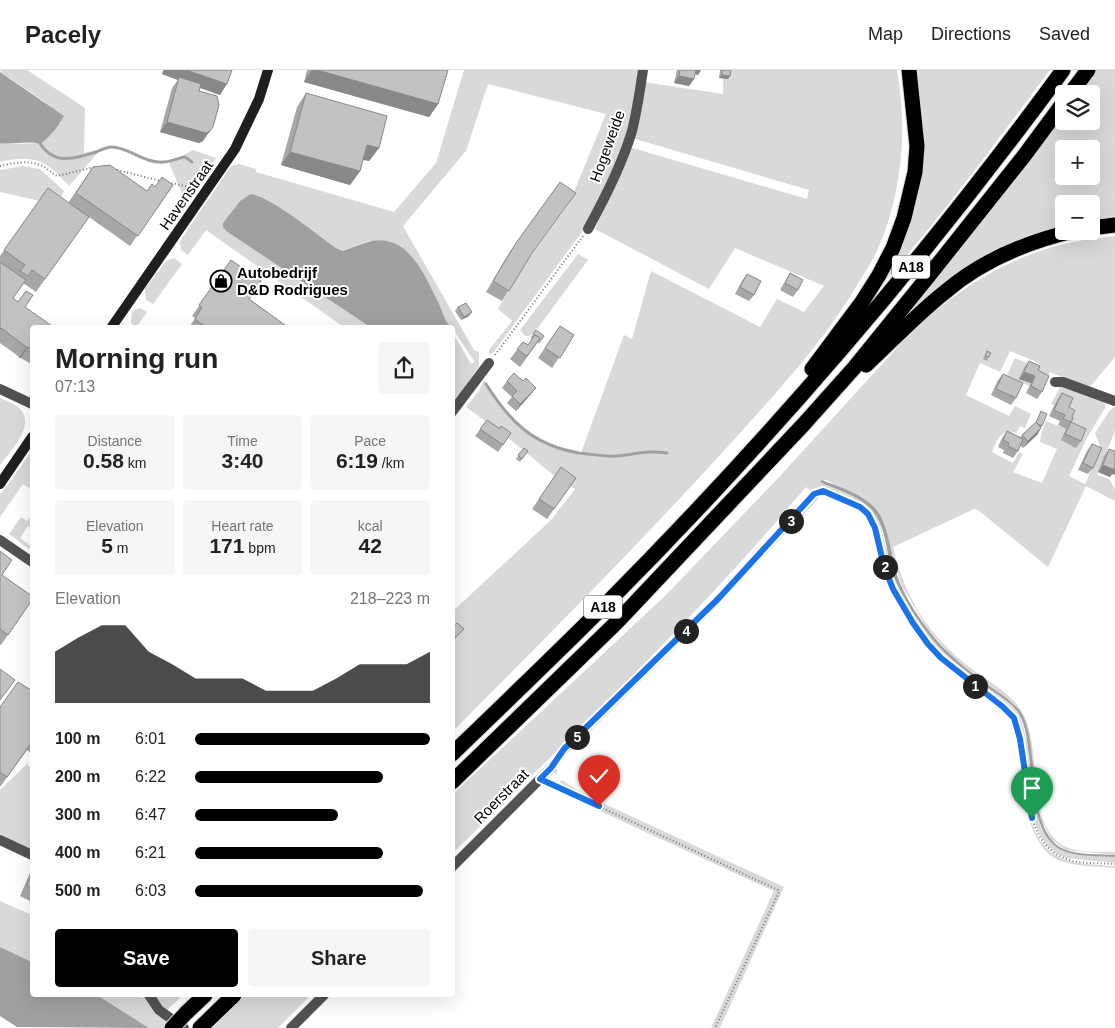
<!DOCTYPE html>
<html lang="en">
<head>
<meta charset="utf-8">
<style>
  :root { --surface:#fff; --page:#f6f6f6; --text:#222; --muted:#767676; --line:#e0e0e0; --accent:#000 }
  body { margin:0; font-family:Helvetica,sans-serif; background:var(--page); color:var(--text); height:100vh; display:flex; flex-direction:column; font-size:19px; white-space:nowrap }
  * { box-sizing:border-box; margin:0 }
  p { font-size:16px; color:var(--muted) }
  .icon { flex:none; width:28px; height:28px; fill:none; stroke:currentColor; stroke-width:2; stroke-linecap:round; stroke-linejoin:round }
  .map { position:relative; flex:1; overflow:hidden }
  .drawer { position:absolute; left:30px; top:255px; width:425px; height:672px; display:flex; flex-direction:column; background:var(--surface); border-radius:5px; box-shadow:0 5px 20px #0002 }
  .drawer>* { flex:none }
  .buttons { position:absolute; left:1055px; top:15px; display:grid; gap:10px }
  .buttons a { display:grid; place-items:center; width:45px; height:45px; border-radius:5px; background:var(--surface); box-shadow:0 5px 20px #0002; font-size:25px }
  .pin { position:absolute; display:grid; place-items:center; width:42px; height:42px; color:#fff; margin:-51px -21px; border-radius:50% 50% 50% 0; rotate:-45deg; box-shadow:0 0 5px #0007 }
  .pin .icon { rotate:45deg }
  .km { position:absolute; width:25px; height:25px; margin:-12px; border-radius:50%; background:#222; color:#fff; font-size:14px; line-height:25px; text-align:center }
  .round { display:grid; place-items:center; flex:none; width:52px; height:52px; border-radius:5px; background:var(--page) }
  .summary { display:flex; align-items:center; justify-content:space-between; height:85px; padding:0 25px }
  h1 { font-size:28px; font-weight:700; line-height:38px }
  .metrics { display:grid; grid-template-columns:repeat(3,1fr); gap:8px; height:85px; padding:5px 25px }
  .metrics div { display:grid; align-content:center; border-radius:5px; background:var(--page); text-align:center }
  .metrics b { font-size:21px; font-weight:700 }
  .metrics small { font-size:14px; font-weight:400 }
  .metrics p { font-size:14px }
  .chart { height:140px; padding:10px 25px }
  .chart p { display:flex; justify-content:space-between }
  .chart svg { width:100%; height:90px; margin-top:5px; fill:var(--accent); opacity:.7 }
  .cta { display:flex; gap:10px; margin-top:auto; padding:10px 25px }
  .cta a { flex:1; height:58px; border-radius:5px; background:var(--accent); color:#fff; font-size:20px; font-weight:700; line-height:58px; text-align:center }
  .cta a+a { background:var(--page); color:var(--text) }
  ul { padding:0 25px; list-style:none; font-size:16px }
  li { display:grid; grid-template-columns:80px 60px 1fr; align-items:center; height:38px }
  li i { height:12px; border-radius:6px; background:var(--accent) }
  header { display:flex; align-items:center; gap:30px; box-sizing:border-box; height:70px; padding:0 25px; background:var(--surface); border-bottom:1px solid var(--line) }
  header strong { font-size:24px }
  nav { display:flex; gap:28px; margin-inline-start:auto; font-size:18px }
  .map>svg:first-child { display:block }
</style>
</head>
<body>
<header>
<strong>Pacely</strong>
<nav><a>Map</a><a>Directions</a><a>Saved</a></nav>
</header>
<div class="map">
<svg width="1115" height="958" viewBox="0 0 1115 958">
  <rect width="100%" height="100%" fill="#fff"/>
  <g fill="#d9d9d9" fill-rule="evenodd">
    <path d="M0,0H27L85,38L84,83L101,79L69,116C46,90 35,84 0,92V73L12,74L38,73L45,32L2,3Z"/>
    <path d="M464,0H640L632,51L611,107L590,151L493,283L489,284V280L512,251L498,239L525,193L569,134L606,44L488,14L466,81L403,156L474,280L479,282V297L453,334V263L471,294L475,292L452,258L449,256C432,226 418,164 372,171C362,172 352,178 343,181L240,131L223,153V157L226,161L370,257L345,258L206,160L188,185L181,180L180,171L231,96L239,94L256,99V102L394,142L436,93Z"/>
    <path d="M723,0H897C908,61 902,126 876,183C871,193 865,202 859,212C825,271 776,323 730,374C640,473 547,567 453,661V541L551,450L575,419L557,408L512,371L466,337L479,321L484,310C510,352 530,375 581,383L624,265L632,269L651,201L760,257L777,229L804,242L824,216L735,178L709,219L595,159L620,105L629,77L807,129L809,120L632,68L644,12L723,24Z"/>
    <path d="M914,0H1050C993,76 937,153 874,223L911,138Z"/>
    <path d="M1096,0H1115V152L1091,155V134H1064V160L919,237L910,239L976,159L1064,44V51H1091V24H1079ZM1064,79H1091V106H1064Z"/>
    <path d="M193,80L216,88L186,133L169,93Z"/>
    <path d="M23,96L40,99L64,121L58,135L0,122V100Z"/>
    <path d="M1115,166V287L1089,318L1050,302L1045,312L1029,316L1007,305L1015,288L1037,297L1039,293L1010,281L1000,302L980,293L966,325L1009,346L1015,336L1031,344L1025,358L1020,356L1016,363C1001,358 997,370 992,382L1013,393L1019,382L1023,384L1013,402L1042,413L1057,379L1040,372L1041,364L1046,351L1066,359L1075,339L1057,330L1054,336L1051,334L1060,317L1065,316L1105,331V338L1087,368L1069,406L1085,414L1101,379L1095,363L1110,340L1115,337V361L1097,405L1109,409L1115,419V431L1086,416L1048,497L978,440L974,439L893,477C905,528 929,567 972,599C988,611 1010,623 1021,640C1043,676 1026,737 1054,768C1068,785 1096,781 1115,782V785L1066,780L1051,769L1042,751L1038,735L1027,660L1015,635L951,586L927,558L902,516L876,439L862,428L826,410H822L820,412L862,431L876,444L880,454L892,501L919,552L963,599L1004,629L1019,644L1023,655L1027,673L1037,744L1041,757L1054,775L1077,785L1115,787V793L1066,788C1050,781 1040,769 1035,753L1020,662L1018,652L1013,645C988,619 955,603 932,575C916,556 900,533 892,510C885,492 881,454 868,441C857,430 838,425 824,419L813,423L806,417C697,547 574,664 453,783V724L666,525L781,405L913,260C974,205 1032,173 1115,166Z"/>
    <path d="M578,184L588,190L534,263L529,266H525L520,260Z"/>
    <path d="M174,188L182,194L153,234L146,230L145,219L166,191Z"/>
    <path d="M140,238L147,242L137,256L138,257H134L131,252L132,241Z"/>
    <path d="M0,328C7,331 16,334 21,340C35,357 10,381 0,395Z"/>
    <path d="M32,383V420L23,414L0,447V425L29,385Z"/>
    <path d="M819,423H825L856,437L867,445L873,456L886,506L902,538L913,556L926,573L946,595L998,634L1014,651L1018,666L1031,750C1044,794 1076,794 1115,796V798C1099,797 1073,796 1058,790C1019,772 1022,690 1013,653L1005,643L948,599L928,578L900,539L887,514L870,456L865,447L856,440L822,425L702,552L564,687L557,698V705L553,701L558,688L566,680L709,541Z"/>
    <path d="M32,444V459L28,456L20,468L32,477V481L9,464L21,447L27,451Z"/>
    <path d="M27,694L32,700V784L0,768V720Z"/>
    <path d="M562,710L572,717L607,735L784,817L720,958H711L774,821L552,719Z"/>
    <path d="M0,831L32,845V892L0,877Z"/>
    <path d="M97,925H125L146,928L156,944L175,958H149Z"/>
    <path d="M155,925H183L166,941Z"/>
    <path d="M245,925H311L278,958H212Z"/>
  </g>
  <g fill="#a0a0a0">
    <path d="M0,2L64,46C57,58 51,66 40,74C28,70 13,75 0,73Z"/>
    <path d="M251,124C273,128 316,164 336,178L343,181C352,178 362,173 372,171C408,165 424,203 437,230C442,239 444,251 451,257H370L226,161L223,157V153L240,131Z"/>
    <path d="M822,410C840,417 862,424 875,438C888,452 891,484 896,502C904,528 922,553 939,573C954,590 973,603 991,617C1002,625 1015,633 1022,644C1041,679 1024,764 1066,780C1080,785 1100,784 1115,785V787C1099,786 1081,787 1066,782C1032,771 1033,714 1029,685C1027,671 1026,656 1019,644C1011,632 995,623 984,615C966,601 948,588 933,570C917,550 901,526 892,502C886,481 886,454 870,438C857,425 836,420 820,412Z"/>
    <path d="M0,877L32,892V925H97L149,958L17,957L0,946Z"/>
  </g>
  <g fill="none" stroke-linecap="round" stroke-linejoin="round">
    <g stroke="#a0a0a0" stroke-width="3">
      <path d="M39,72C54,96 73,89 96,82C101,80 107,77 111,77C129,77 145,94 163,92C170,92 178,88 185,87L192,92"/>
      <path d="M486,314C510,352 533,375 579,383C591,384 605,387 617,386C637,384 646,380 667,383"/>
    </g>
    <g stroke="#dbdbdb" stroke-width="17">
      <g id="highway">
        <path d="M1070,24L1088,0"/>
        <path d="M1091,158L1115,155"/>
        <path d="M866,295C892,271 917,244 945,222C981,191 1027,172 1073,161"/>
        <path d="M812,299L862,232L879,205L893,178L904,148L915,102L917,76L909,0"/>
        <path d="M452,684C503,635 554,586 604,536C770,369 924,190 1063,0"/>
        <path d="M452,712L617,552L803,355L854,298L931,203L1024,86L1064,32"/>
        <path d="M186,943L205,925"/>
        <path d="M200,958L234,925"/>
      </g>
    </g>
    <g stroke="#747474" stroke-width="2" stroke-dasharray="1 2.5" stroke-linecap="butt">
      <path d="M0,96C13,93 31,89 44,97C48,99 52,103 57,106L95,97"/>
      <path d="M117,100L161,111"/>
      <path d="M168,112L188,117L194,120"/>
      <path d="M495,285L583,166"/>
      <path d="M555,690L564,679L718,529L814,425L823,421C837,426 856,432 867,443C880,456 879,480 884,496C891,517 901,536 913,554C928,575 945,593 965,609C980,620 1006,634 1014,650C1021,662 1021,677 1023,691C1029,730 1027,779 1073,791C1086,794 1102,793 1115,794"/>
      <path d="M549,713L778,820L779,822L715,958"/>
    </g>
    <g stroke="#525252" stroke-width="10">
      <path d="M588,159C605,128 622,95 632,61C637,41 640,20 643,0"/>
      <path d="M1055,312H1063L1115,331"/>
      <path d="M0,319L32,334"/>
      <path d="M452,342L489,293"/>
      <path d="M0,470L32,492"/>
      <path d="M0,770L32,785"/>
      <path d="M452,797L551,698"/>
      <path d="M149,925L159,940L184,958"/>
      <path d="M291,958L324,925"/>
    </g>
    <g stroke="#1f1f1f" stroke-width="10">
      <path d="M111,258L235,79L259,29L268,0"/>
      <path d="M0,414L32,367"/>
    </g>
    <use href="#highway" stroke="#000" stroke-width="15"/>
    <g stroke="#dbdbdb" stroke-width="17" stroke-linecap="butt">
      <path id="highway-bridge" d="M172,958L186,943"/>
    </g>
    <use href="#highway-bridge" stroke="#000" stroke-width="15"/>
  </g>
  <g fill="#a7a7a7">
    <path d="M163,0H232L220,25L200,18L199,21L203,71L199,73L160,62L172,18L178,10L162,4Z"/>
    <path d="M307,0H448L438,34L429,47L304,12Z"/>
    <path d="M677,0H701L698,5L695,4L694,9L689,16L674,13Z"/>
    <path d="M720,0H731L730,6L728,9L719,8Z"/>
    <path d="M306,23L379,78L369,91L363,90L360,101L350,115L281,95L297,37Z"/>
    <path d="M93,97L147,121L155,117L173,115L130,176L89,147L36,222L23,213L13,228L25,237L32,258V292L31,294L21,288H19L18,286L0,273V186L48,118L68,133Z"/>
    <path d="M560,112L530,186L502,231L486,222L509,183Z"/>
    <path d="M231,190L249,229L289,258H189L195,248L192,246Z"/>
    <path d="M790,203L798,220L793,227L780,220Z"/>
    <path d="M747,204L754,225L749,231L735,224L742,211Z"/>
    <path d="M458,237L469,246L461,250L455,241Z"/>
    <path d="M560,256L574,265L552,298L538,288Z"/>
    <path d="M536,260L544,266L539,274L538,272L520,297L510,289L523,272L528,275L532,269L531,267Z"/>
    <path d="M987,281L989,287L987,291L983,289Z"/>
    <path d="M1029,291L1038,300L1042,322L1037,329L1026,323L1031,313L1019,309L1024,298Z"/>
    <path d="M1003,304L1016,328L1011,335L991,325L998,310Z"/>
    <path d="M507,311H523L536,318L531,324L516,341L507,333L512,327L502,318Z"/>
    <path d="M1062,323L1069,337L1072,347L1071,352L1081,371L1076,378L1061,370L1066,359L1058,355L1060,351L1049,346L1057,330Z"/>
    <path d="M1041,341L1042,356L1037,365L1023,378L1020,375L1018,381L1013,388L1003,383L1004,380L998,377L1002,368L1007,361L1020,367L1036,352Z"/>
    <path d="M487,350L500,359L511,363L498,382L475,366Z"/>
    <path d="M1092,374L1093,398L1088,404L1078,400L1087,381Z"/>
    <path d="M524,378L528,381L520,392L516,389Z"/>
    <path d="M1109,379L1112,404L1110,407L1098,402L1104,386Z"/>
    <path d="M561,397L576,408L547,449L532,439Z"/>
    <path d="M0,481L2,505L32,530L1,575L0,574Z"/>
    <path d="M452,557L464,559L454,570L452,569Z"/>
    <path d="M32,617V684L27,680L0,717V637L31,620Z"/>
    <path d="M32,798V832L20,826Z"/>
  </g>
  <g fill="#888">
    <path d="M165,0H186L227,14L220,25L178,10L179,7L178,10L162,4Z"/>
    <path d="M312,0H317L438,34L429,47L304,12Z"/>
    <path d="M694,0H701L698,5L692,3Z"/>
    <path d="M722,5L730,6L728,9L719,8Z"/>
    <path d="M679,6L694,9L689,16L674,13Z"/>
    <path d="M167,52L210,61L203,71L199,73L160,62Z"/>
    <path d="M367,75L379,78L369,91L358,88Z"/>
    <path d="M290,82L360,101L350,115L281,95Z"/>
    <path d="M472,242L469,246L461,250L464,247Z"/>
    <path d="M28,277L21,288H19L26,278Z"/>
    <path d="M1024,302L1035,306L1031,313L1019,309Z"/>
    <path d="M536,318L531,324L516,341L520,334Z"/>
    <path d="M1041,358L1037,365L1023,378L1028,371Z"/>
    <path d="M1103,395L1115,399V405L1112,404L1110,407L1098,402Z"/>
  </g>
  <g fill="#c2c2c2" stroke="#888">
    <path d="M186,0H232L227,14Z"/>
    <path d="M317,0H448L438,34Z"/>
    <path d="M680,0H696L694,9L679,6Z"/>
    <path d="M722,0H731L730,6L722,5Z"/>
    <path d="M179,7L201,14L199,21L217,26L219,35L213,57L210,61L206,63L167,52Z"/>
    <path d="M306,23L387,46L379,78L367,75L360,101L290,82Z"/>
    <path d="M110,95L147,121L152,114L155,117L162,107L173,115L138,166L76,123L93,97Z"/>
    <path d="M560,112L576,123L532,183L509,221L493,211L516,173Z"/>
    <path d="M48,118L89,147L45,209L32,200L28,206L20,201L25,195L4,180Z"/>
    <path d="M231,190L261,211L249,229L289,258H207L195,249L202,237L199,235Z"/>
    <path d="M0,192L26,210L13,228L18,232L26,221L33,225L25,237L55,258H32V280L28,277L26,278L25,276L1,258L0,259Z"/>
    <path d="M790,203L803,210L798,220L785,213Z"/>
    <path d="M747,204L761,211L754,225L740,217Z"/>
    <path d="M466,233L472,242L464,247L458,237Z"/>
    <path d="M560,256L574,265L560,288L545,278Z"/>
    <path d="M536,260L544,266L541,270L535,265L533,264Z"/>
    <path d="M535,265L540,268L527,286L517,279L523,272L528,275Z"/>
    <path d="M987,281L991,283L989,287L985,286Z"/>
    <path d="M1029,291L1040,296L1038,300L1049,306L1042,322L1031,316L1035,306L1024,302Z"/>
    <path d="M514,303L523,311L526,308L536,318L520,334L512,326L517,321L507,311Z"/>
    <path d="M1003,304L1023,313L1016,328L996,319Z"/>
    <path d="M1062,323L1073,328L1069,337L1075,340L1072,347L1073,348L1071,352L1086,359L1081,371L1065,364L1071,352L1063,349L1065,345L1054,340Z"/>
    <path d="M1041,341L1047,344L1042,356L1036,353Z"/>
    <path d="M487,350L500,359L501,356L511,363L503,375L480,359Z"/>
    <path d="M1036,352L1041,358L1028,371L1022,365Z"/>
    <path d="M1007,361L1023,369L1018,381L1008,376L1009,373L1003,370Z"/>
    <path d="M1092,374L1102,378L1093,398L1083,393Z"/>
    <path d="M524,378L528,381L522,389L518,385Z"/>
    <path d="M1109,379L1115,381V400L1103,395Z"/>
    <path d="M561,397L576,408L554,439L539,429Z"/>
    <path d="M0,481L12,490L2,505L32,526V530L8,565L0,559Z"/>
    <path d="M457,553L464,559L456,567L452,563V557Z"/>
    <path d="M0,599L15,610L0,630Z"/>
    <path d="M18,612L31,620L32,617V672L7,707L0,702V637Z"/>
    <path d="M32,803V818L27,816Z"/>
  </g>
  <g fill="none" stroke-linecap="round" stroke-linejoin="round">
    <g stroke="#fff" stroke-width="10">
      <path id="route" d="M599,736L540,709L551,698L564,679L718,529L814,424L823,421L860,437L868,444L875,458L884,496L893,519L913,553L928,574L941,588L1003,637L1014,648L1020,669L1032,748"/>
    </g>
    <use href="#route" stroke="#1a73e8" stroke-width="6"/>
  </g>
  <defs>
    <g id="shop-ring" transform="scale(1.125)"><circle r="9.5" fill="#fff" stroke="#000" stroke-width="1.5"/><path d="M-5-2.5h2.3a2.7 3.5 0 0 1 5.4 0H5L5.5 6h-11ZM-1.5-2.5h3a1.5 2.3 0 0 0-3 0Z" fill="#000"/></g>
  </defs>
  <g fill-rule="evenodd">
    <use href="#shop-ring" x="221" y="211"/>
  </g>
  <g text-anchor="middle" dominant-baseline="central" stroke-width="4" stroke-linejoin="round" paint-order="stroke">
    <g fill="#fff" stroke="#4c4c4c" stroke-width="1">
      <rect x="892" y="185.5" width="38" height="23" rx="4"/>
      <rect x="584" y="525.5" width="38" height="23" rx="4"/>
    </g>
    <g font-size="14" font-weight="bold" fill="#000">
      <text x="911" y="197">A18</text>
      <text x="603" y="537">A18</text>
    </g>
    <g font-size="15" fill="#000" stroke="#fff">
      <text transform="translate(607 76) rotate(-70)">Hogeweide</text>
      <text transform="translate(186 125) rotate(-55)">Havenstraat</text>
      <text transform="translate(501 726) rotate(-45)">Roerstraat</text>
    </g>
    <g font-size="15" font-weight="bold" fill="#000" stroke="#fff" text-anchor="start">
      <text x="237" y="202">Autobedrijf<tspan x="237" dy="17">D&amp;D Rodrigues</tspan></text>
    </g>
  </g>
</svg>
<div class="buttons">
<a><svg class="icon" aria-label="layers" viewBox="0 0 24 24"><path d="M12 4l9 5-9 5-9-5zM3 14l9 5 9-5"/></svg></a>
<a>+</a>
<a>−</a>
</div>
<div class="pin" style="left:1032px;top:748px;background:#1e9e55"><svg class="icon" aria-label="arrive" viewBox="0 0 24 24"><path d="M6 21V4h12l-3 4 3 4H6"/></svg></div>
<div class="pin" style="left:599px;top:736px;background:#d93025"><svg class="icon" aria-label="check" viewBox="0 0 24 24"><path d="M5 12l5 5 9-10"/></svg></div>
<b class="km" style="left:975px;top:616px">1</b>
<b class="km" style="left:885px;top:497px">2</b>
<b class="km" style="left:791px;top:451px">3</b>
<b class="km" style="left:686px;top:561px">4</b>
<b class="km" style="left:577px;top:667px">5</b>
<section class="drawer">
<div class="summary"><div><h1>Morning run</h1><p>07:13</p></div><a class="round"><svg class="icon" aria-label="share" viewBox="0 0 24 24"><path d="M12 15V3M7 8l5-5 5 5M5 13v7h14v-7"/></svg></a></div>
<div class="metrics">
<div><p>Distance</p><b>0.58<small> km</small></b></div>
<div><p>Time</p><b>3:40</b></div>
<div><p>Pace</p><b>6:19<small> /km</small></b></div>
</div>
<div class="metrics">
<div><p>Elevation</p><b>5<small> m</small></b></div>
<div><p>Heart rate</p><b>171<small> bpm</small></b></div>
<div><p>kcal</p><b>42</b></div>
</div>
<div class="chart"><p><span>Elevation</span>218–223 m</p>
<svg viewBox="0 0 160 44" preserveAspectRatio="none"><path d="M0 44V19L10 12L20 6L30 6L40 19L50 25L60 32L70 32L80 32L90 38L100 38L110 38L120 32L130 25L140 25L150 25L160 19V44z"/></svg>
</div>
<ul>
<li><b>100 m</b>6:01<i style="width:100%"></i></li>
<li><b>200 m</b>6:22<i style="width:80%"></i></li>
<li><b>300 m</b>6:47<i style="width:61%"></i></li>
<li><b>400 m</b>6:21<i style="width:80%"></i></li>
<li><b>500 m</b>6:03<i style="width:97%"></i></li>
</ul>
<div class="cta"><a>Save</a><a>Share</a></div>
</section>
</div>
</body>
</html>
